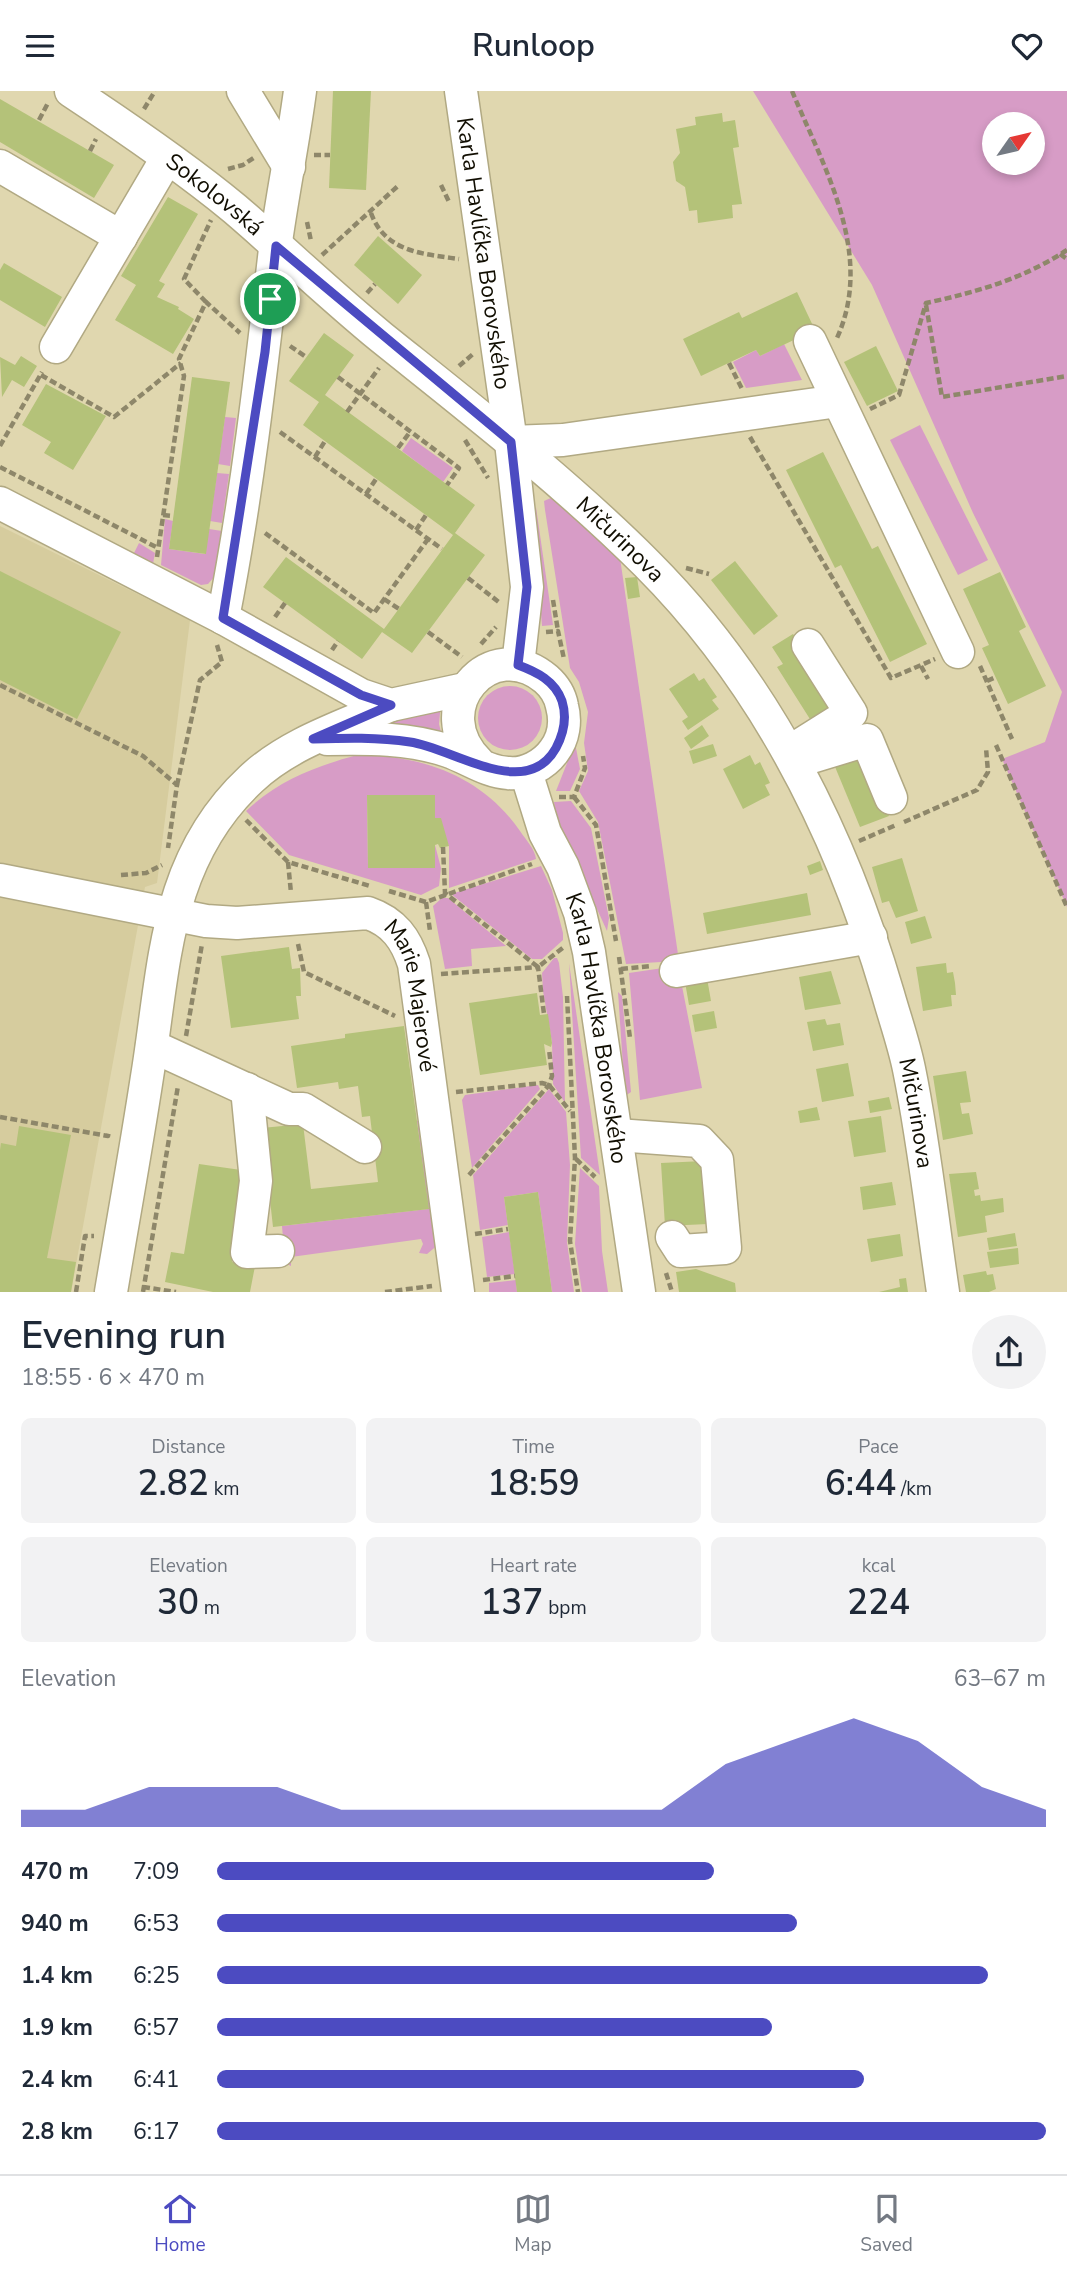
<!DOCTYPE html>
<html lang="en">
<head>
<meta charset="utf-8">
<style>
  :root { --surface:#fff; --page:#f2f2f3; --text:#1f2937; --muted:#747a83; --line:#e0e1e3; --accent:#4c4bc1 }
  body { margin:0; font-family:"Nunito Sans",sans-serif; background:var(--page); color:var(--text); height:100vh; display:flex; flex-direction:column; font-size:26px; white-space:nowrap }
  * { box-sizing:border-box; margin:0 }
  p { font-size:23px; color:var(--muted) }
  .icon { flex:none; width:38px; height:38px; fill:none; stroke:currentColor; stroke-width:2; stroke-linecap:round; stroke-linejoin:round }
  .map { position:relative; height:1201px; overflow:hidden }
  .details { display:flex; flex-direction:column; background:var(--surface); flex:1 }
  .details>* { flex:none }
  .needle { width:46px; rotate:56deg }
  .buttons { position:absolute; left:982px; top:21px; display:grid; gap:14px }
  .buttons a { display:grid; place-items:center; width:63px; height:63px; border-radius:50%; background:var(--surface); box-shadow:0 4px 10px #0003; font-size:35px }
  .pin { position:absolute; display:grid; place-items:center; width:60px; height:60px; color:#fff; margin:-30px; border:4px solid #fff; border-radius:50%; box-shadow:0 2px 7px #0007 }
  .round { display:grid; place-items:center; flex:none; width:74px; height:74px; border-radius:37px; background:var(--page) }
  .overview { display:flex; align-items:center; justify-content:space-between; height:119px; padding:0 21px }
  h1 { font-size:38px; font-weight:600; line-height:52px }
  .metrics { display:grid; grid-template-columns:repeat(3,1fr); gap:10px; height:119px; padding:7px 21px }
  .metrics div { display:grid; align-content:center; border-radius:10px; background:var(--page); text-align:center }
  .metrics b { font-size:35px; font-weight:600 }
  .metrics small { font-size:19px; font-weight:400 }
  .metrics p { font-size:19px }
  .chart { height:196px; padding:14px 21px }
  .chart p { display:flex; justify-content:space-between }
  .chart svg { width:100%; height:126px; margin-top:7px; fill:var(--accent); opacity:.7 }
  ul { padding:0 21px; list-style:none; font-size:23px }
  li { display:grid; grid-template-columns:112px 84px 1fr; align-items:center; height:52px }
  li i { height:18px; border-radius:9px; background:var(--accent) }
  header { display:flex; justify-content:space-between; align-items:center; height:91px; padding:0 21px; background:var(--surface); font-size:32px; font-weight:600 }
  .menu { display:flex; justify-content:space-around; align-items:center; height:98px; border-top:2px solid var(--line); background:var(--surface); font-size:19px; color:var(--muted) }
  .menu a { display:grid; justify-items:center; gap:4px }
  .menu .selected { color:var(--accent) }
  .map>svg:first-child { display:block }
</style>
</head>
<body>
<header><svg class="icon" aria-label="menu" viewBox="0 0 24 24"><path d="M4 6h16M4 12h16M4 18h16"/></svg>Runloop<svg class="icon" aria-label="heart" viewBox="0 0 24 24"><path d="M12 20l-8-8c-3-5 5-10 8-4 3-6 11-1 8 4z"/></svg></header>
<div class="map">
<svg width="1067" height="1201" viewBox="0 0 1067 1201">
  <rect width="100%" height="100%" fill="#e0d7af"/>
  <path fill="#d6cc9e" d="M0,435L190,529L157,792L145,796L71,1201H0Z"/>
  <g fill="#d79cc6" fill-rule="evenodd">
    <path d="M753,0H1067V816L1002,668L1045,651L1062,601L973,422L872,194ZM1032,33V72H994V33Z"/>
    <path d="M784,253L802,289L746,297L733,271L756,259L760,265Z"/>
    <path d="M225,326L236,327L230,375L218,373Z"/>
    <path d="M920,334L988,469L958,484L890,349Z"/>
    <path d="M411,347L453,377L443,391L402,360Z"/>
    <path d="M217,382L229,383L222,432L210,430Z"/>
    <path d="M553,406L620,467L679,870L626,873L598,731L579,700L588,680L584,652L588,621L579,591L570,577L545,419L544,410Z"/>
    <path d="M536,416L553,534L542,535L533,427Z"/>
    <path d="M165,428L173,430L169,458L205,463L209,438L222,440L215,485L208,493L201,494L161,474Z"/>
    <path d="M139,452L155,462L152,478L132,466Z"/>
    <circle cx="510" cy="627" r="32"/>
    <path d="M441,611L439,633L444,653L366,639Z"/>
    <path d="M575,652L580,678L570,700H556Z"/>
    <path d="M357,664C422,664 482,685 520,740C526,749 535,758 536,768L449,797V755L435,727V704H367L368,777H435V754L441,777L439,795L421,804L289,764L246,720C279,689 314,676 357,664Z"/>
    <path d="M571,710L591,737L609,827L607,840L556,728L554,711Z"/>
    <path d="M541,775L552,799L563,842V849L542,868H532L451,803Z"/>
    <path d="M442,807H448L506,855L471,858L472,875L445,878L433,815Z"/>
    <path d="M554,867H557L559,872L563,906L565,1012L553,993L552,951L543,900L542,882Z"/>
    <path d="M569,872L600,1084L581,1067Z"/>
    <path d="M663,877L667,893L681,890L702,997L640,1009L629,882Z"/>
    <path d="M618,901L622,905L631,1001L625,1005Z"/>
    <path d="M538,994L540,998L472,1077L462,1009L465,1004Z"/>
    <path d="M549,998L566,1021L570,1074L567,1151L574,1201H552L538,1101L504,1106L508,1134L480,1139L473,1084Z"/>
    <path d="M425,1029L439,1153L427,1163L419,1162L423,1153L421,1148L291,1166V1175L285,1172L282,1135L428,1118L417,1030Z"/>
    <path d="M580,1077L599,1095L602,1160L608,1201H582L575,1153Z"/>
    <path d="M509,1141L515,1183L487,1186L482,1146Z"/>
    <path d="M516,1189L517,1201H489V1192Z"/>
  </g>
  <g fill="#b4c279">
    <path d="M333,0H371L366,99L329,97Z"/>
    <path d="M0,8L114,74L94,107L0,51Z"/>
    <path d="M722,22L723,31L735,29L739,56L733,57L742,113L732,114L733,127L698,132L697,119L689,120L685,96L676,90L673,71L680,62L676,38L696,34L695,26Z"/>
    <path d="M168,106L198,123L159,190L165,193L157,206L179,216L178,218L194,228L173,263L115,229L136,194L121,185Z"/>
    <path d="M378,145L422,184L398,213L354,174Z"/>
    <path d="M4,172L62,206L45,236L0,209V179Z"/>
    <path d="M797,201L815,239L760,265L756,259L701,285L683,248L739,221L742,227Z"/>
    <path d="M324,242L354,264L325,304L475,414L455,442L485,464L412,562L382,541L362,568L263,496L286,466L384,538L453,444L303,334L319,311L289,290Z"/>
    <path d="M876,255L898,300L867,315L844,271Z"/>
    <path d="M21,265L37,275L24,296L12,289L2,306L0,266L15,274Z"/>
    <path d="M192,286L230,291L206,463L169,458Z"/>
    <path d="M46,293L106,325L73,379L44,362L51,351L22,334Z"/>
    <path d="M823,361L872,458L878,455L927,553L890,571L841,474L835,477L786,379Z"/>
    <path d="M735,470L778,525L754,544L711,489Z"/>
    <path d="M0,480L121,541L77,628L0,589Z"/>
    <path d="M1000,481L1026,536L1019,540L1046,595L1008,613L982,557L989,554L963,498Z"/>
    <path d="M637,486L640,506L628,508L625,487Z"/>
    <path d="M793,543L841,620L815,636L777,576L783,573L772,556Z"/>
    <path d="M694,582L699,590L704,587L710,596L717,606L712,609L719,618L688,639L682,630L688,626L669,598Z"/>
    <path d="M702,634L709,645L691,658L684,647Z"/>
    <path d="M713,653L717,665L693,673L689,660Z"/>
    <path d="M862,660L889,725L860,736L833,671Z"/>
    <path d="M750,664L755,674L760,671L770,692L765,694L770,704L743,718L723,678Z"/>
    <path d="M367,704H435V727H441L449,755L440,757L438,753L435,754V777H368Z"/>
    <path d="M902,767L918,820L896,827L889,810L882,812L872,776Z"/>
    <path d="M820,770L823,779L810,784L807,775Z"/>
    <path d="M807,802L811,824L707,843L703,822Z"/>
    <path d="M925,825L932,847L911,853L905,831Z"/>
    <path d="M289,856L292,878L300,877L301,905H296L299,928L231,937L221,865Z"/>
    <path d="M946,872L947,882L953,881L955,892L956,904H951L952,915L923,920L916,876Z"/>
    <path d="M831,880L841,913L805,919L799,886Z"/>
    <path d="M707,887L711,910L689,914L685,891Z"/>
    <path d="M537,902L540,924L548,923L552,952L551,956L544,953L547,974L480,984L469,912Z"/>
    <path d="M714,920L717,937L695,941L692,924Z"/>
    <path d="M825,928L827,934L840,932L844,954L813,960L807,931Z"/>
    <path d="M404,935L429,1118L273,1136L262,1037L303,1033L311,1098L378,1091L370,1025L362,1026L358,995L339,998L338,991L297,997L291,955L345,947V943Z"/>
    <path d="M848,972L854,1005L822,1011L816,978Z"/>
    <path d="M966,980L971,1011L960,1012L962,1023L969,1022L973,1043L943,1049L933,985Z"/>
    <path d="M889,1006L892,1018L870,1022L868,1010Z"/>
    <path d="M817,1016L820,1029L800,1032L798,1020Z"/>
    <path d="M881,1025L886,1061L854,1066L848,1030Z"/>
    <path d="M19,1035L71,1044L47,1167L76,1171L71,1201H0V1059L1,1052L16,1055Z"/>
    <path d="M704,1070L708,1133L665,1135L661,1072Z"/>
    <path d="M199,1073L248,1080L232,1171L255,1175L250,1201H213L165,1191L171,1161L184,1163Z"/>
    <path d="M976,1081L979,1098L974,1099L975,1105L980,1104L981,1110L1003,1107L1004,1121L985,1125L987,1141L958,1146L949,1083Z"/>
    <path d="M892,1091L896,1114L863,1119L860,1096Z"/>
    <path d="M538,1101L552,1201H517L504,1106Z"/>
    <path d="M1015,1142L1017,1155L989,1159L987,1147Z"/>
    <path d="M900,1143L903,1165L871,1171L867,1148Z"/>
    <path d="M1018,1157L1019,1173L990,1177L987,1161Z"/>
    <path d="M696,1178L735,1192L736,1201H679L676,1181Z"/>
    <path d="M986,1180L987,1184L993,1183L996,1198L989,1201H966L963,1184Z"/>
    <path d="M906,1187L908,1201H879L900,1196L899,1188Z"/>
  </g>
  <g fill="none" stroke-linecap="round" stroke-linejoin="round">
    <g stroke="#b1a983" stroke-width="35">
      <g id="minor">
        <path id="s1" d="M71,0C127,37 183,75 235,118C284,160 331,205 381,246C472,319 565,391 647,473C766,592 841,743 888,903C895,928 904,953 909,978C924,1051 932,1127 943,1201"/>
        <path d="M243,0L289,76"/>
        <path id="s2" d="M461,0L511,351L527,496L518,574"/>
        <path d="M0,75L121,146"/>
        <path d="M810,250L958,561"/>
        <path d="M56,256L167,67"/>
        <path d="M511,351L563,349L838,310"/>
        <path d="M0,412L223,527L361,604L391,614L465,598"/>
        <path d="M223,527C247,405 261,281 275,158C282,105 293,53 300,0"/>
        <path d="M327,648C367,647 410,647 448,660C468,667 487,681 508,682C525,684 544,674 554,660C564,647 566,630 562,615C560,604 554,595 546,588C491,541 423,618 479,672"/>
        <path d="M789,661L851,622L808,554"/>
        <path d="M795,671L867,649L891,707"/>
        <path id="s3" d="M526,681L545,742L563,776L580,822L589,861L639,1201"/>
        <path id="s4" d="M0,789L206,830L237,832L368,822C394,831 406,848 414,873L458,1201"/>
        <path d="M676,880L871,846"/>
        <path d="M152,955L289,1018H303L365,1056"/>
        <path d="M247,998L256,1090L247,1161L278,1160"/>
        <path d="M617,1044L699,1050L717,1069L725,1157L681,1160L672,1146"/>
        <path d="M111,1201C123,1129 136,1058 147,986C165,876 163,770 251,688C289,652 344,635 391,614"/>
      </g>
    </g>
    <g stroke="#8e876a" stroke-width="4.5" stroke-dasharray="7 3.5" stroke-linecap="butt">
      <path d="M792,0C824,77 875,163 837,247"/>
      <path d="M144,18L155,0"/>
      <path d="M39,29L48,12"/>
      <path d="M90,60L96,48"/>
      <path d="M314,64H330"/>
      <path d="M228,78L243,74L255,66"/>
      <path d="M441,94L450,113"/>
      <path d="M371,122C385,161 423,163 459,168"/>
      <path d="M307,131L311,150"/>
      <path d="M1060,163L1067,168"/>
      <path d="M322,164L399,94"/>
      <path d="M367,202L375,193"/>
      <path d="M206,211L184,188L211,129"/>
      <path d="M926,214L942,306L1067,285"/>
      <path d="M290,255L306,266"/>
      <path d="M729,272L742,298"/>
      <path d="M459,275L473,263"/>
      <path d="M41,284L114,326L181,272"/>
      <path d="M338,286L459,377L447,394"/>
      <path d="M870,318L899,304L926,212C977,201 1023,188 1067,159"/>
      <path d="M347,321L379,277"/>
      <path d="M280,341L442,458"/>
      <path d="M750,346L891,587L935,568"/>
      <path d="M465,349L488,387"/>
      <path d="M0,355L42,281"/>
      <path d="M398,357L410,341"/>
      <path d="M315,366L325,350"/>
      <path d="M0,376L158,457"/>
      <path d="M366,403L376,388"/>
      <path d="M163,424L173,425"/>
      <path d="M416,439L426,424"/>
      <path d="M265,442L374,522L428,448"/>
      <path d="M157,466L184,285L179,268L206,211L240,242"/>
      <path d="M686,477L709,483"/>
      <path d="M468,487L500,512"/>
      <path d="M384,508L399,518"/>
      <path d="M553,509L558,540"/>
      <path d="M275,526L285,512"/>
      <path d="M428,541L462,566"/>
      <path d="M546,541L558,540L564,568"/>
      <path d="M481,553L496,536"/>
      <path d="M332,559L338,550"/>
      <path d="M921,575L928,588"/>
      <path d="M980,575L1012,648"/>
      <path d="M987,590L996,586"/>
      <path d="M0,594L143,665L177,694L168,757"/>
      <path d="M996,654L1067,816"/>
      <path d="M177,694L200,589L222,571L217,554"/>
      <path d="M559,706H574L585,677L583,665"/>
      <path d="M574,706L596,734L616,850"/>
      <path d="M246,729L288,771L370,795"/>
      <path d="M904,731L977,699L988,681L986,657"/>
      <path d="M859,750L896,734"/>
      <path d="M443,756L445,802L538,876L564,856"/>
      <path d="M288,771L291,802"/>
      <path d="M121,784L146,782L162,774"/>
      <path d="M389,800L426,811L532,773"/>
      <path d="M426,811L430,840"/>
      <path d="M298,853L304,881L395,925"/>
      <path d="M619,866L630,947"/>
      <path d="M621,878L651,875"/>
      <path d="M441,883L538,876L544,923"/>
      <path d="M567,905L575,1067L570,1150L578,1201"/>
      <path d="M186,945L202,853"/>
      <path d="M456,1001L542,992L549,994L570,1020"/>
      <path d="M0,1026L108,1045L109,1040"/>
      <path d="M576,1068L595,1086"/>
      <path d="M469,1084L549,994L552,985L549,958"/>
      <path d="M475,1143L508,1138"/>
      <path d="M666,1182L672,1201"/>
      <path d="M483,1189L515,1185"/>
      <path d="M143,1196L176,1201"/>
      <path d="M76,1201L85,1145H94"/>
      <path d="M143,1201L178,995"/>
      <path d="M385,1201L432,1195"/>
    </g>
    <use href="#minor" stroke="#fff" stroke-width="32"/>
  </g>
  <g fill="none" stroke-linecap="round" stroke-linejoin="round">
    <g stroke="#fff" stroke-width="14">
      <path id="route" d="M276,155L511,351L527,496L518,574C537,581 555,590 562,610C567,626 564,642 556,657C526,711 453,657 410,651C378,646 345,647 313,648L391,614L361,604L223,527L265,261Z"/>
    </g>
    <use href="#route" stroke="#4c4bc1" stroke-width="9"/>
  </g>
  <g text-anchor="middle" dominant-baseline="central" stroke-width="5" stroke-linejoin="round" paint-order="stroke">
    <g font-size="23" fill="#110e02" stroke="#fcf8e4">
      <text stroke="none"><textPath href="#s1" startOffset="177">Sokolovská</textPath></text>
      <text stroke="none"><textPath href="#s2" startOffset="164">Karla Havlíčka Borovského</textPath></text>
      <text stroke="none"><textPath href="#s1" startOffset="710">Mičurinova</textPath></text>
      <text stroke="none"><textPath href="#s4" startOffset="474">Marie Majerové</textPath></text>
      <text stroke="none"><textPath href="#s3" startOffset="268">Karla Havlíčka Borovského</textPath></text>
      <text stroke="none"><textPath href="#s1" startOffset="1367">Mičurinova</textPath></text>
    </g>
  </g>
</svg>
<div class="buttons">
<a><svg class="needle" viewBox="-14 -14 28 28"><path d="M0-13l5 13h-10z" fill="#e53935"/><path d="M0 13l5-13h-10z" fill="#747a83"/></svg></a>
</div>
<div class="pin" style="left:270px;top:208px;background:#1e9e55"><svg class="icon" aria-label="arrive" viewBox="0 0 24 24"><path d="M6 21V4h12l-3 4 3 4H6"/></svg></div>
</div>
<section class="details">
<div class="overview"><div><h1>Evening run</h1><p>18:55 · 6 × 470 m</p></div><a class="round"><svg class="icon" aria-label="share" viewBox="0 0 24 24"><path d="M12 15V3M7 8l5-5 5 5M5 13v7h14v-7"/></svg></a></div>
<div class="metrics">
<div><p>Distance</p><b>2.82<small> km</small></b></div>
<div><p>Time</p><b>18:59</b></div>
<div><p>Pace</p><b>6:44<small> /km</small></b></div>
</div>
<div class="metrics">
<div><p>Elevation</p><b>30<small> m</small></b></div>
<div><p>Heart rate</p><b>137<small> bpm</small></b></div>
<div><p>kcal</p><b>224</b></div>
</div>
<div class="chart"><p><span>Elevation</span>63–67 m</p>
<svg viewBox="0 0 160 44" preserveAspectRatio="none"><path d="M0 44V38L10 38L20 30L30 30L40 30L50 38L60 38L70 38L80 38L90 38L100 38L110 22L120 14L130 6L140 14L150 30L160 38V44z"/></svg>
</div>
<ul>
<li><b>470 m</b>7:09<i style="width:60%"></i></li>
<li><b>940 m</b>6:53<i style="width:70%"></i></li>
<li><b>1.4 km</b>6:25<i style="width:93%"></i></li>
<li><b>1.9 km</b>6:57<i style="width:67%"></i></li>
<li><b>2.4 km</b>6:41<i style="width:78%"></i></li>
<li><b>2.8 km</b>6:17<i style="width:100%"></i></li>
</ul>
</section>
<nav class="menu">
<a class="selected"><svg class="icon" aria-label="home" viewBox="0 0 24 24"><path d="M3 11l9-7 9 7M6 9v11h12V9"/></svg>Home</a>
<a><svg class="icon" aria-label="map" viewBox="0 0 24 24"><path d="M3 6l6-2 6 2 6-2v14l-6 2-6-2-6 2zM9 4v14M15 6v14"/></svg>Map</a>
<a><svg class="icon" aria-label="saved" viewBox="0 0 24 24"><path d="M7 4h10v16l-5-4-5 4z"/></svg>Saved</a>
</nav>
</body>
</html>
